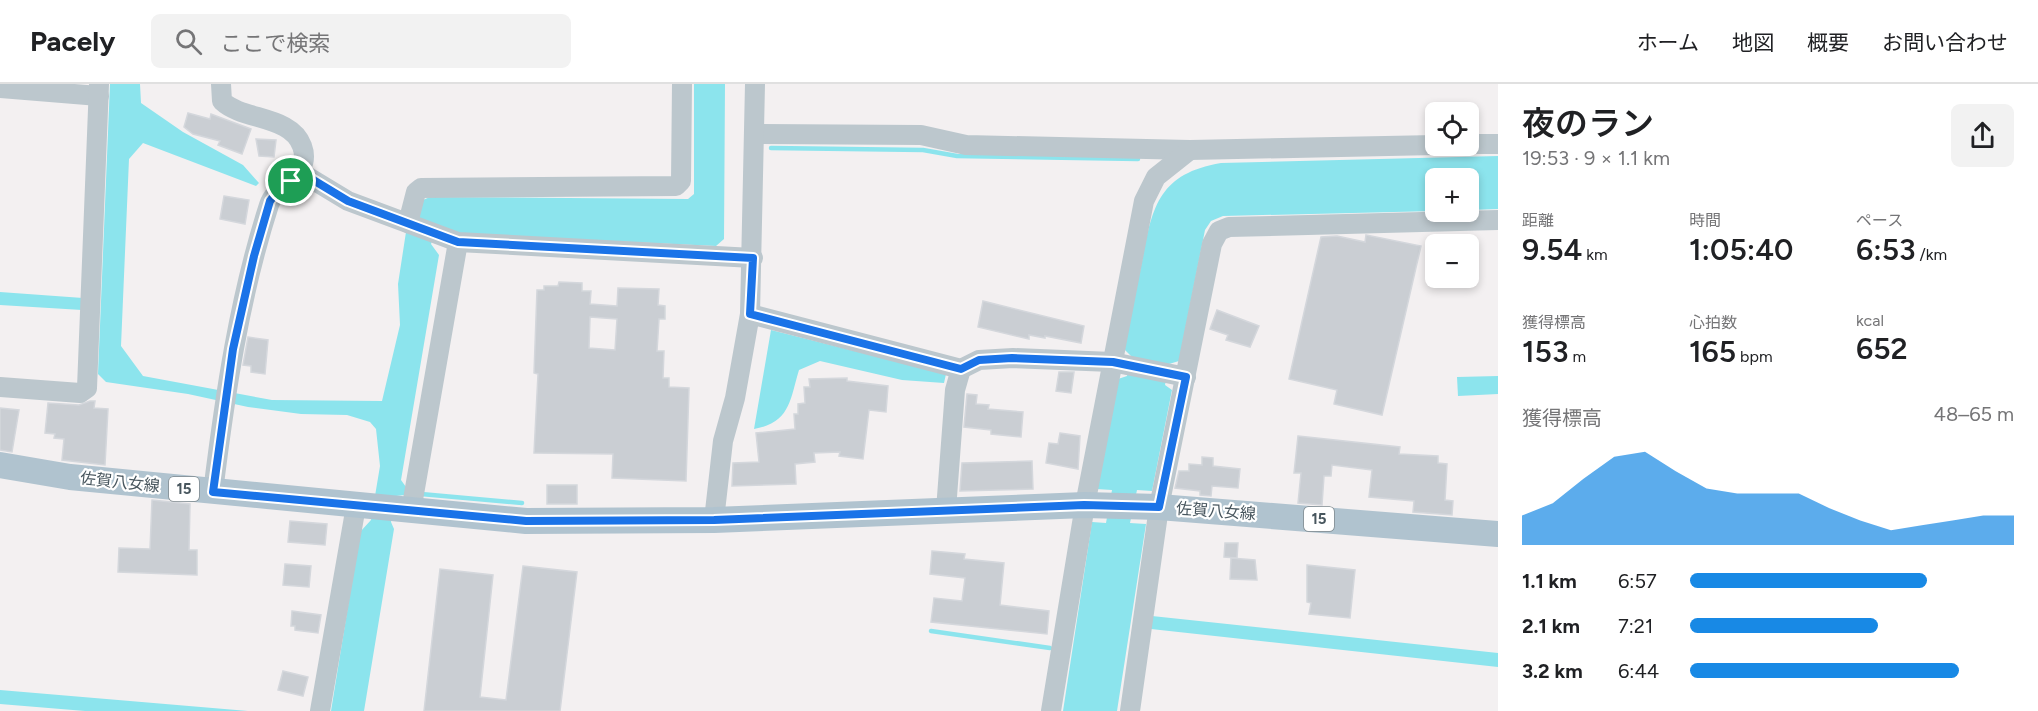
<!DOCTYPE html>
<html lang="ja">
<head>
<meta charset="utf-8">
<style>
  :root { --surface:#fff; --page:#f2f2f2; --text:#202124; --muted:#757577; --line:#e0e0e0; --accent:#1889e5 }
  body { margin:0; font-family:Figtree,"Noto Sans JP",sans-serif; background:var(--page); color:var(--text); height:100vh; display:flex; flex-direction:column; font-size:22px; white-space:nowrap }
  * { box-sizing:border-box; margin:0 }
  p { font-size:20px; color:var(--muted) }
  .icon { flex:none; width:33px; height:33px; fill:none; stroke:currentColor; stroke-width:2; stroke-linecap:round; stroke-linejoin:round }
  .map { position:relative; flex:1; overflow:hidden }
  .drawer { display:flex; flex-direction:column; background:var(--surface); width:540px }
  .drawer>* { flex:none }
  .fabs { position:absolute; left:1425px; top:18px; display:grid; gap:12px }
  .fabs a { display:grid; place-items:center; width:54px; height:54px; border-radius:9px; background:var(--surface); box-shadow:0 3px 9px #0003; font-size:30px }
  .pin { position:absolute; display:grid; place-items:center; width:51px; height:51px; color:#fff; margin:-26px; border:3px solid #fff; border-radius:50%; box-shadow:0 2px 6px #0007 }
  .round { display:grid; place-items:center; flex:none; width:63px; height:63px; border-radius:9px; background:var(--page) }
  .head { display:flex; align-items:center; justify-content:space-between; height:102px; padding:0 24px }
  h1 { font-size:33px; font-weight:600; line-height:45px }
  .metrics { display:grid; grid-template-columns:repeat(3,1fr); gap:9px; height:102px; padding:6px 24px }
  .metrics div { display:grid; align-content:center }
  .metrics b { font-size:30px; font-weight:600 }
  .metrics small { font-size:16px; font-weight:400 }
  .metrics p { font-size:16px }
  .chart { height:168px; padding:12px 24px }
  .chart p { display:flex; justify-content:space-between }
  .chart svg { width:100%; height:108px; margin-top:6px; fill:var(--accent); opacity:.7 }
  ul { padding:0 24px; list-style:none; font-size:20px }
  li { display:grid; grid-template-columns:96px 72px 1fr; align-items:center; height:45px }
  li i { height:15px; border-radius:8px; background:var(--accent) }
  header { display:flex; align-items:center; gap:36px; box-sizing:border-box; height:84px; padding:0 30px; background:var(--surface); border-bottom:2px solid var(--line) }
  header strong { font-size:28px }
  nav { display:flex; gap:33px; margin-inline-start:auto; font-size:21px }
  .search { width:420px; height:54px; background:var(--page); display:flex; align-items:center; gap:15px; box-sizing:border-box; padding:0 21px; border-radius:9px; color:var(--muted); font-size:22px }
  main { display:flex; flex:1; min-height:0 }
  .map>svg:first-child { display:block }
</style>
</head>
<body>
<header>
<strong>Pacely</strong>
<div class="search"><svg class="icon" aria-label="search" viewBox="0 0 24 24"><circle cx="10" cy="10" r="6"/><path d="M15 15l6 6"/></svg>ここで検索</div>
<nav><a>ホーム</a><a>地図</a><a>概要</a><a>お問い合わせ</a></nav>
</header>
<main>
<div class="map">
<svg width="1498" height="627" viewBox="0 0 1498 627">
  <rect width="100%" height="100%" fill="#f3f0f1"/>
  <g fill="#8ce4ed">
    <path d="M110,0H140L141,19L183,48L243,81L259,99L256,102L143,59L129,75L121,262L143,292L272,316L382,317L400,241L398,200L406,148L418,133L423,116L430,113L688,115L694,110V0H725L724,155L716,162L463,150L437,143L431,160L439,171L401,396L406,403L405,411L396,412L391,438L394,445L364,627H331L360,448L371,436L380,382L376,345L370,338L347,331L301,330L248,323L188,310L106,298L98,290Z"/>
    <path d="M1498,72V125L1469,126L1468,94H1436L1435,127L1223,132L1211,137L1205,146L1179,277L1169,280L1165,301L1172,306L1152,407L1137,406L1130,439L1146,440L1117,627H1063L1092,438L1106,439L1112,406L1096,405L1118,295L1127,292L1131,272L1124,265C1130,237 1135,210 1141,182C1152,126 1156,90 1221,79Z"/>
    <path d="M0,208L83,214L82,226L0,221Z"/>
    <path d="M771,246L946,290L944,299L902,296L820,277L799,286C790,316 790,339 754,345Z"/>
    <path d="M1498,292V310L1458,312L1457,293Z"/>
    <path d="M1152,532L1498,569V583L1151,545Z"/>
    <path d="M0,606L248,627H85L0,620Z"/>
  </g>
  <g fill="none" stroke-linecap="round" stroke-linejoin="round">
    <g stroke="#8ce4ed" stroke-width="4.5">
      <path d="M771,64L923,66L957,72L1138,75"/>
      <path d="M421,410L522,419"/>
      <path d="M931,547L1050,564"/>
    </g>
  </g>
  <g fill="#caced3" stroke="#d4d7dc" stroke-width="1.5" fill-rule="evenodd">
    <path d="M188,29L210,35L211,30L251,45L242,70L218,61L220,57L193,50L184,43Z"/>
    <path d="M256,55L276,56L274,73L259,72Z"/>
    <path d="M224,112L249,116L245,140L220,135Z"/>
    <path d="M1366,151L1421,162L1382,331L1334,320L1337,306L1289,295L1321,153L1337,152L1365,158Z"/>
    <path d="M559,198L582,199V207H591L590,220L617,222L618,204L659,205L658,221L665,222V235H659L657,267H664L663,294H669V303L689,304L686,397L612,394L613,370L534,369L538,290L534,289L537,206H544V202H558ZM590,233L617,235L615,266L589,264Z"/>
    <path d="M983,217L1084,242L1081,259L1045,252V254L1029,251V255L978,243Z"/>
    <path d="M1217,226L1259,242L1250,263L1226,256L1228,251L1210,245Z"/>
    <path d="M248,253L268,256L265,290L251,288V282L243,281Z"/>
    <path d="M1059,288H1074L1071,309L1056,307Z"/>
    <path d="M847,294V297L888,302L886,328L869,326L863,375L839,372L840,368L814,369L815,378L795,380L796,400L732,402L733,379L759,378L756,349L795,345L794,330H798V320L805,319L804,303H810L809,295Z"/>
    <path d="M967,310L977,311L976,320L989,321L988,325L1023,328L1021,353L991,350V346L964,343Z"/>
    <path d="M90,317H95L94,324L108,325L105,381L62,376L64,355L54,354L55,350L45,349L48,319L79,321Z"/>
    <path d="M0,324L19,326L12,368L0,366Z"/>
    <path d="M1060,349L1080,352L1078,385L1046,379L1049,359L1058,360Z"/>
    <path d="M1298,352L1400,363L1399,370L1438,372V379L1447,380L1445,416L1453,417L1452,431L1413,428L1414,417L1369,413L1372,386L1332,381L1331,392H1324L1322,421L1298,419L1301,389H1294Z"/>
    <path d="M1202,373L1213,374V382L1240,385L1238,404L1212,402L1211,412L1200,411V407L1175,404L1179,387H1189V380L1202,381Z"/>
    <path d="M1032,377L1033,405L960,407L962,379Z"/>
    <rect x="547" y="401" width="30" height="19"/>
    <path d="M152,416L190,420L189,466H197V491L118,488L119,464L150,465Z"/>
    <path d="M290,437L327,440L325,461L288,458Z"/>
    <path d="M1225,459H1238L1237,474L1224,473Z"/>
    <path d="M932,467L965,470L964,475L1004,479L1000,521L1049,527L1047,550L931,538L934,514L962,517L965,494L930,490Z"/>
    <path d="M1231,474L1255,476L1257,496L1230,495Z"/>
    <path d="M285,480L311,482L309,503L283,501Z"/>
    <path d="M1307,481L1355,486L1350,534L1309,530L1311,519L1307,518Z"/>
    <path d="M523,482L577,488L560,627H424L440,485L493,491L480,613L506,616Z"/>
    <path d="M292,527L321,531L318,549L295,546V542H291Z"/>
    <path d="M283,587L308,593L303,612L278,606Z"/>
  </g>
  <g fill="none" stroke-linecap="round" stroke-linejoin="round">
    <g stroke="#bcc7cd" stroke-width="20">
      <path d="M0,4L99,12"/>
      <path d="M754,50L921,51L966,61L1190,66L1436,61"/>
      <path d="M1468,60H1498"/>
      <path d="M300,88L348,117L458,158L753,174"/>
      <path d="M408,139L416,108L421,104L676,102L681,97L682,0"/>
      <path d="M750,230L961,285L979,276L1013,274L1112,278L1186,293"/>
      <path d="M0,303L80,309L87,304L99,0"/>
      <path d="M213,408C225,311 239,214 269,121C276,98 313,92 302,62C291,31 243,37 222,17L221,0"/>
      <path d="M946,426L955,306L961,285"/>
      <path d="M411,427L458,158"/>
      <path d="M714,436L723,357L735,314L750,230L755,0"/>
      <path d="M320,627L356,422"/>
      <path d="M1051,627L1085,421L1144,117L1156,93L1190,66"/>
      <path d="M1130,627L1159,423L1212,160L1219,147L1229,143L1498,136"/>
    </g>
    <path stroke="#b0c3cf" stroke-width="26" d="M0,381L70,393L526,437L714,436L1085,421L1159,423L1498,450"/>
  </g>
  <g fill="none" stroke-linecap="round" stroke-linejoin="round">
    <g stroke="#fff" stroke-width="12">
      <path id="route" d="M300,88L348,117L458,158L753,174L750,230L961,285L979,276L1012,274L1113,278L1186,293L1159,423L1084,421L714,436L526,437L213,408L233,265L254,172L270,117L276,109Z"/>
    </g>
    <use href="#route" stroke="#1a73e8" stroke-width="8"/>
  </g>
  <g text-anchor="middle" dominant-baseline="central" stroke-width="4.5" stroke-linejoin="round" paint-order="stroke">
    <g fill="#fff" stroke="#7f898e" stroke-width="1.5">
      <rect x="169" y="393" width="30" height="24" rx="4.5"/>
      <rect x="1304" y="423" width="30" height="24" rx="4.5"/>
    </g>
    <g font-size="15" font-weight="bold" fill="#48565e">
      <text x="184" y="405">15</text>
      <text x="1319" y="435">15</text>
    </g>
    <g font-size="16" fill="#48565e" stroke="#fff">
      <text transform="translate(120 398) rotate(6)">佐賀八女線</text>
      <text transform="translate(1216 427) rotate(4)">佐賀八女線</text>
    </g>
  </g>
</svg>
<div class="fabs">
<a><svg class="icon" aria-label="locate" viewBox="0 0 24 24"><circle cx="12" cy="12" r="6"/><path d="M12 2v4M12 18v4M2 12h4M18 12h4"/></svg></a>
<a>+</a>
<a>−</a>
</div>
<div class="pin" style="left:291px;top:97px;background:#1e9e55"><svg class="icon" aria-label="arrive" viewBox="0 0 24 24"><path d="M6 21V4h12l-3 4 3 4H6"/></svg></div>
</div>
<section class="drawer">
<div class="head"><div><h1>夜のラン</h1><p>19:53 · 9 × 1.1 km</p></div><a class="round"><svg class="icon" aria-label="share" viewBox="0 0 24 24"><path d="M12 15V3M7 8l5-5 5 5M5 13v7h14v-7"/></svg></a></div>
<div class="metrics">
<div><p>距離</p><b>9.54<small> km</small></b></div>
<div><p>時間</p><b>1:05:40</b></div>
<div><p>ペース</p><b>6:53<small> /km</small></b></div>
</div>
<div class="metrics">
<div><p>獲得標高</p><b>153<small> m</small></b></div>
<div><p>心拍数</p><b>165<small> bpm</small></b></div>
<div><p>kcal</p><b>652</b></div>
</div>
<div class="chart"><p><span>獲得標高</span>48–65 m</p>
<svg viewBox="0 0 160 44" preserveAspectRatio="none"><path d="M0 44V32L10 27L20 17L30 8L40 6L50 14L60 21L70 23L80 23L90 23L100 29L110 34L120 38L130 36L140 34L150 32L160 32V44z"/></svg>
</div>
<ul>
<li><b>1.1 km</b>6:57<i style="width:73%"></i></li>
<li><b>2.1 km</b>7:21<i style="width:58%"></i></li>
<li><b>3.2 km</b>6:44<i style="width:83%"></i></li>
</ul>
</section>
</main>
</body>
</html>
